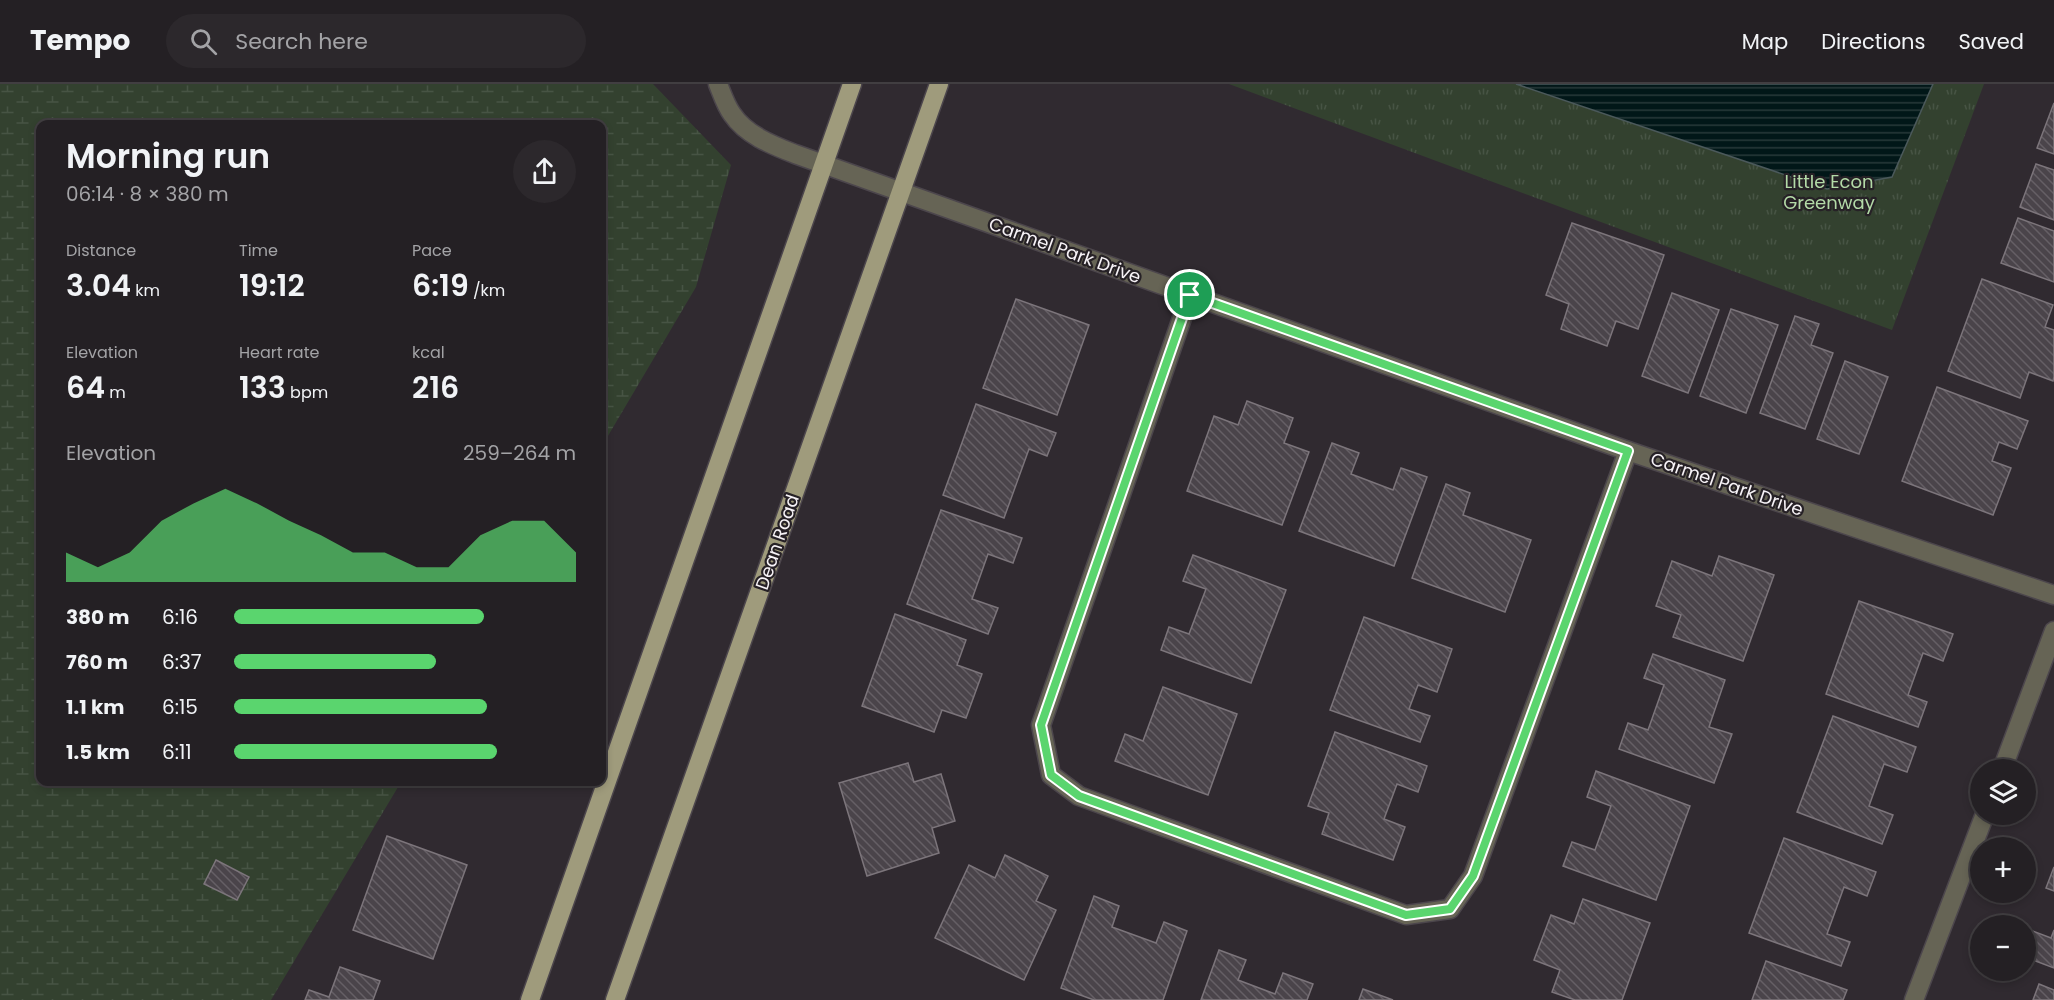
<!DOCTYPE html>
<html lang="en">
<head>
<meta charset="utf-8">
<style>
  :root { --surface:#242024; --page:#2c282c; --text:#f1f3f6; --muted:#a3a3a6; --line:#413e41; --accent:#5ad56e }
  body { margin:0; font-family:Poppins,sans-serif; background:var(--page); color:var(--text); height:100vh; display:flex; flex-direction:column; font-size:22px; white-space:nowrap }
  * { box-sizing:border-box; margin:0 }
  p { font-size:20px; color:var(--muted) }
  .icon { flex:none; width:33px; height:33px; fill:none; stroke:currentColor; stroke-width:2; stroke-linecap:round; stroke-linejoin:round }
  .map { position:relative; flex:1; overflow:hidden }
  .side { position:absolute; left:36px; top:36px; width:570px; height:666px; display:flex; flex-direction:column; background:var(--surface); border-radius:12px; box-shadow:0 3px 9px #0003,0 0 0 2px var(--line) }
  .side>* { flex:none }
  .tools { position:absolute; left:1970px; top:675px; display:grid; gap:12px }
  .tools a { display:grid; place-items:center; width:66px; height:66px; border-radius:50%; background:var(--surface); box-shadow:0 3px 9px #0003,0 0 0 2px var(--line); font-size:30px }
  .pin { position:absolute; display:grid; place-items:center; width:51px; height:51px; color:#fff; margin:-26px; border:3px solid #fff; border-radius:50%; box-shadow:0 2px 6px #0007 }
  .round { display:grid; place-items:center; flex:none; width:63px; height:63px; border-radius:32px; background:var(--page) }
  .overview { display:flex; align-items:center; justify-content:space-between; height:102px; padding:0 30px }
  h1 { font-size:33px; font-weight:600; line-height:45px }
  .metrics { display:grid; grid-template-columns:repeat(3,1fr); gap:9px; height:102px; padding:6px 30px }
  .metrics div { display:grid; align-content:center }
  .metrics b { font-size:30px; font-weight:600 }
  .metrics small { font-size:16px; font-weight:400 }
  .metrics p { font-size:16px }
  .chart { height:168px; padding:12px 30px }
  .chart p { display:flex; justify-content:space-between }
  .chart svg { width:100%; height:108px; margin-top:6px; fill:var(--accent); opacity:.7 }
  ul { padding:0 30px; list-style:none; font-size:20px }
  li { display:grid; grid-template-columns:96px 72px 1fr; align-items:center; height:45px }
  li i { height:15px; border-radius:8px; background:var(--accent) }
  header { display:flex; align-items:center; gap:36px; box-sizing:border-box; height:84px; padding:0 30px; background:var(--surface); border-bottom:2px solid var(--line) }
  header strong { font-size:28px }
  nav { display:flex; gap:33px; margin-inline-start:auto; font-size:21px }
  .search { width:420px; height:54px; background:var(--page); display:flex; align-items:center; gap:15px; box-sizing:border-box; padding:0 21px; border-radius:33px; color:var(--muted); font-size:22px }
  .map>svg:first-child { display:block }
</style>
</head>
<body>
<header>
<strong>Tempo</strong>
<div class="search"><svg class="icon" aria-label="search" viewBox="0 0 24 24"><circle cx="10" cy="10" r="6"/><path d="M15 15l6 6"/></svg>Search here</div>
<nav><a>Map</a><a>Directions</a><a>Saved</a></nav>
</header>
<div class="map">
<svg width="2054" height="916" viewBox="0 0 2054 916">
  <defs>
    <pattern id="wetland-marsh" width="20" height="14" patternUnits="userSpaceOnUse" patternTransform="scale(1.5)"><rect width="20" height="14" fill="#33412f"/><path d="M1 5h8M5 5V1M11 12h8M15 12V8" fill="none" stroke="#475444"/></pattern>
    <pattern id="park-tufts" width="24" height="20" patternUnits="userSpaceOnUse" patternTransform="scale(1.5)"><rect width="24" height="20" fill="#33412f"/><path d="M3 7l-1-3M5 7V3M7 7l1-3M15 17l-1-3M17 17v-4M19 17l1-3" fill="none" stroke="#475444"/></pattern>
    <pattern id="water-rules" width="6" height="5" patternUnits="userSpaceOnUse" patternTransform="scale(1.5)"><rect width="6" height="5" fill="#011718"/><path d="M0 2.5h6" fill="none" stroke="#27393a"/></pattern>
    <pattern id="building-back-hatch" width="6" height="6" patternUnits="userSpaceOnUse" patternTransform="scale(1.5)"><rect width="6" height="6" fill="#4a444a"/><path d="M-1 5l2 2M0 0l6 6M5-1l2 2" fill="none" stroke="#655f65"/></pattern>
  </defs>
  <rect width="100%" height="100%" fill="#302a30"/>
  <path fill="url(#wetland-marsh)" d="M0,0H653L731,81L696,203L602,362V40H40V698H401L271,916H0Z"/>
  <path fill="url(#park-tufts)" d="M1229,0H1984L1892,246Z"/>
  <path fill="url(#water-rules)" stroke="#4b595b" stroke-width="1.5" d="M1516,0H1933L1892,93L1827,105Z"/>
  <g fill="url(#building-back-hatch)" stroke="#7c757b" stroke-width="1.5">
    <path d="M2054,19V70L2037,64Z"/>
    <path d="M2036,80L2054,86V136L2020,123Z"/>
    <path d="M2018,134L2054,147V198L2001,179Z"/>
    <path d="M1572,139L1664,171L1638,245L1616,237L1607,262L1561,245L1569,220L1546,211Z"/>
    <path d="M1982,195L2053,221L2045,243L2054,246V293L2053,297L2029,288L2020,314L1948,287Z"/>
    <path d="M1672,209L1719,226L1688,309L1642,292Z"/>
    <path d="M1016,215L1089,241L1057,331L983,304Z"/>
    <path d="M1731,225L1778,241L1746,329L1700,312Z"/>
    <path d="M1795,232L1819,240L1811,261L1833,269L1805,345L1760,329Z"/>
    <path d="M1845,277L1888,293L1859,370L1817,355Z"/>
    <path d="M1937,303L2028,337L2017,365L1999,358L1992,377L2011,384L1993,431L1902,397Z"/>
    <path d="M1247,317L1293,334L1284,359L1309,368L1282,441L1187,407L1214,332L1238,341Z"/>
    <path d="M976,320L1056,349L1047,372L1029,365L1004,434L943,411Z"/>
    <path d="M1332,359L1359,369L1351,390L1393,406L1401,384L1427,393L1394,482L1299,447Z"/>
    <path d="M1446,400L1470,409L1463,431L1531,456L1505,528L1412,494Z"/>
    <path d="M941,426L1022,454L1013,479L988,470L972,515L998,524L988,550L907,520Z"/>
    <path d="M1193,471L1286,506L1251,599L1161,566L1169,543L1189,550L1206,505L1183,497Z"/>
    <path d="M1719,472L1774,491L1743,577L1673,553L1681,531L1656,522L1672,477L1712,492Z"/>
    <path d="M1859,517L1953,550L1943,577L1923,569L1908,611L1927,618L1918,643L1826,610Z"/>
    <path d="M895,530L966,556L957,581L982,590L966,634L942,626L934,648L862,622Z"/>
    <path d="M1364,533L1452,565L1437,608L1418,601L1409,625L1430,632L1420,658L1330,626Z"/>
    <path d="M1653,570L1725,596L1709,643L1732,650L1714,699L1619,665L1628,639L1648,646L1664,601L1644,594Z"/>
    <path d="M1163,603L1237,630L1208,711L1115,677L1125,650L1143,657Z"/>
    <path d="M1833,632L1916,663L1907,688L1884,680L1869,722L1893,731L1882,760L1797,728Z"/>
    <path d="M1335,648L1427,682L1418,708L1397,700L1384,735L1405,743L1393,776L1322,750L1329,729L1308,722Z"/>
    <path d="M908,679L914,698L941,690L955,737L932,744L939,769L867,792L839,699Z"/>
    <path d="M1596,687L1690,722L1656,816L1563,782L1572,758L1595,766L1611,722L1587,713Z"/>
    <path d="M387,752L467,781L433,875L353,846Z"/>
    <path d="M1784,754L1876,788L1867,812L1844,803L1827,850L1850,858L1841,882L1749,849Z"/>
    <path d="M1005,771L1048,792L1036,817L1056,826L1024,896L935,854L969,781L995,794Z"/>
    <path d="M216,776L249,793L237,816L204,800Z"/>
    <path d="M2054,783V807L2046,804Z"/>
    <path d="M1094,812L1119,822L1112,843L1156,859L1164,838L1187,847L1163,916H1094L1061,904Z"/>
    <path d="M1583,815L1650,839L1622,916H1575L1552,908L1560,886L1534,876L1551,831L1574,840Z"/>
    <path d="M2030,846L2051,854L2054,846V884L2025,873V860Z"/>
    <path d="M1219,866L1246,876L1238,896L1275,910L1283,889L1313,900L1307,916H1201Z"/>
    <path d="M1766,877L1847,906L1843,916H1752Z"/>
    <path d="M340,883L380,897L373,916H305L309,906L329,913Z"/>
    <path d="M2039,900L2054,906V916H2033Z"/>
    <path d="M1363,905L1393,916H1359Z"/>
  </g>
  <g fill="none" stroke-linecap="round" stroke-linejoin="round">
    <g stroke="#4c464c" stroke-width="21">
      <g id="minor">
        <path d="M718,0C722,10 726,22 732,30C746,51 772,61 795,70L1628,367L2054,511"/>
        <path d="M1190,211L1041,641L1051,691L1079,712L1406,831L1450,825L1473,792L1628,367"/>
        <path d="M2002,686L2054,547"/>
        <path d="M1914,916L1985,730"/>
      </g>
    </g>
    <g stroke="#4c464c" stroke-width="21">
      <g id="major">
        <path d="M530,916L852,0"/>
        <path d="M615,916L939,0"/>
      </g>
    </g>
    <use href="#minor" stroke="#666455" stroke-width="18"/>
    <use href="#major" stroke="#9f9b7c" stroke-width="18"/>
  </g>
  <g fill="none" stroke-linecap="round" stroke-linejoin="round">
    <g stroke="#fff" stroke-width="12">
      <path id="route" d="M1190,211L1628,367L1473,792L1450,825L1406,831L1079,712L1051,691L1041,641Z"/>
    </g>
    <use href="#route" stroke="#5ad56e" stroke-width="8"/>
  </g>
  <g text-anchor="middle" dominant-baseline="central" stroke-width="4.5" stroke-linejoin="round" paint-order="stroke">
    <g font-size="18" fill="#b3daa7" stroke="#262126">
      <text x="1829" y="97">Little Econ<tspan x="1829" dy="21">Greenway</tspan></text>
    </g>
    <g font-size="18" fill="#f7f3f7" stroke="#262126">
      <text transform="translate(1065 166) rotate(20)">Carmel Park Drive</text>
      <text transform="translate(1727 400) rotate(19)">Carmel Park Drive</text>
      <text transform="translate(777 458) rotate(-71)">Dean Road</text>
    </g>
  </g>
</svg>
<div class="tools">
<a><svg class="icon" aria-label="layers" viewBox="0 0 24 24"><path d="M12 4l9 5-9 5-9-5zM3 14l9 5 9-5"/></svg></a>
<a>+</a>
<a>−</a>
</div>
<div class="pin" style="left:1190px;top:211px;background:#1e9e55"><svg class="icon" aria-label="arrive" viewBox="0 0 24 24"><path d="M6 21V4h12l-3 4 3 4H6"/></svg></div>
<section class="side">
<div class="overview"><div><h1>Morning run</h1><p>06:14 · 8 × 380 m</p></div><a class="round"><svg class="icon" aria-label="share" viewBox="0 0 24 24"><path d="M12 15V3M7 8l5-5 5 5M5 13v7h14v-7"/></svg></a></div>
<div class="metrics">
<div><p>Distance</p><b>3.04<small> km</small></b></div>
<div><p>Time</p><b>19:12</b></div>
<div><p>Pace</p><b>6:19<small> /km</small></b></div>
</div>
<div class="metrics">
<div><p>Elevation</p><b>64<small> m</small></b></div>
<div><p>Heart rate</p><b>133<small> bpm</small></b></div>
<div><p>kcal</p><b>216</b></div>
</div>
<div class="chart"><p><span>Elevation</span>259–264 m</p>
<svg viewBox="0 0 160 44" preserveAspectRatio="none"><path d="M0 44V32L10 38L20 32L30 19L40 12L50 6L60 12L70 19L80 25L90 32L100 32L110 38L120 38L130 25L140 19L150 19L160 32V44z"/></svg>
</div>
<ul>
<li><b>380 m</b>6:16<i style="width:73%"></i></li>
<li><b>760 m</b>6:37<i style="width:59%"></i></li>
<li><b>1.1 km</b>6:15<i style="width:74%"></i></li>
<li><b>1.5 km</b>6:11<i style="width:77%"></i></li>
</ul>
</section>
</div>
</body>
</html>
